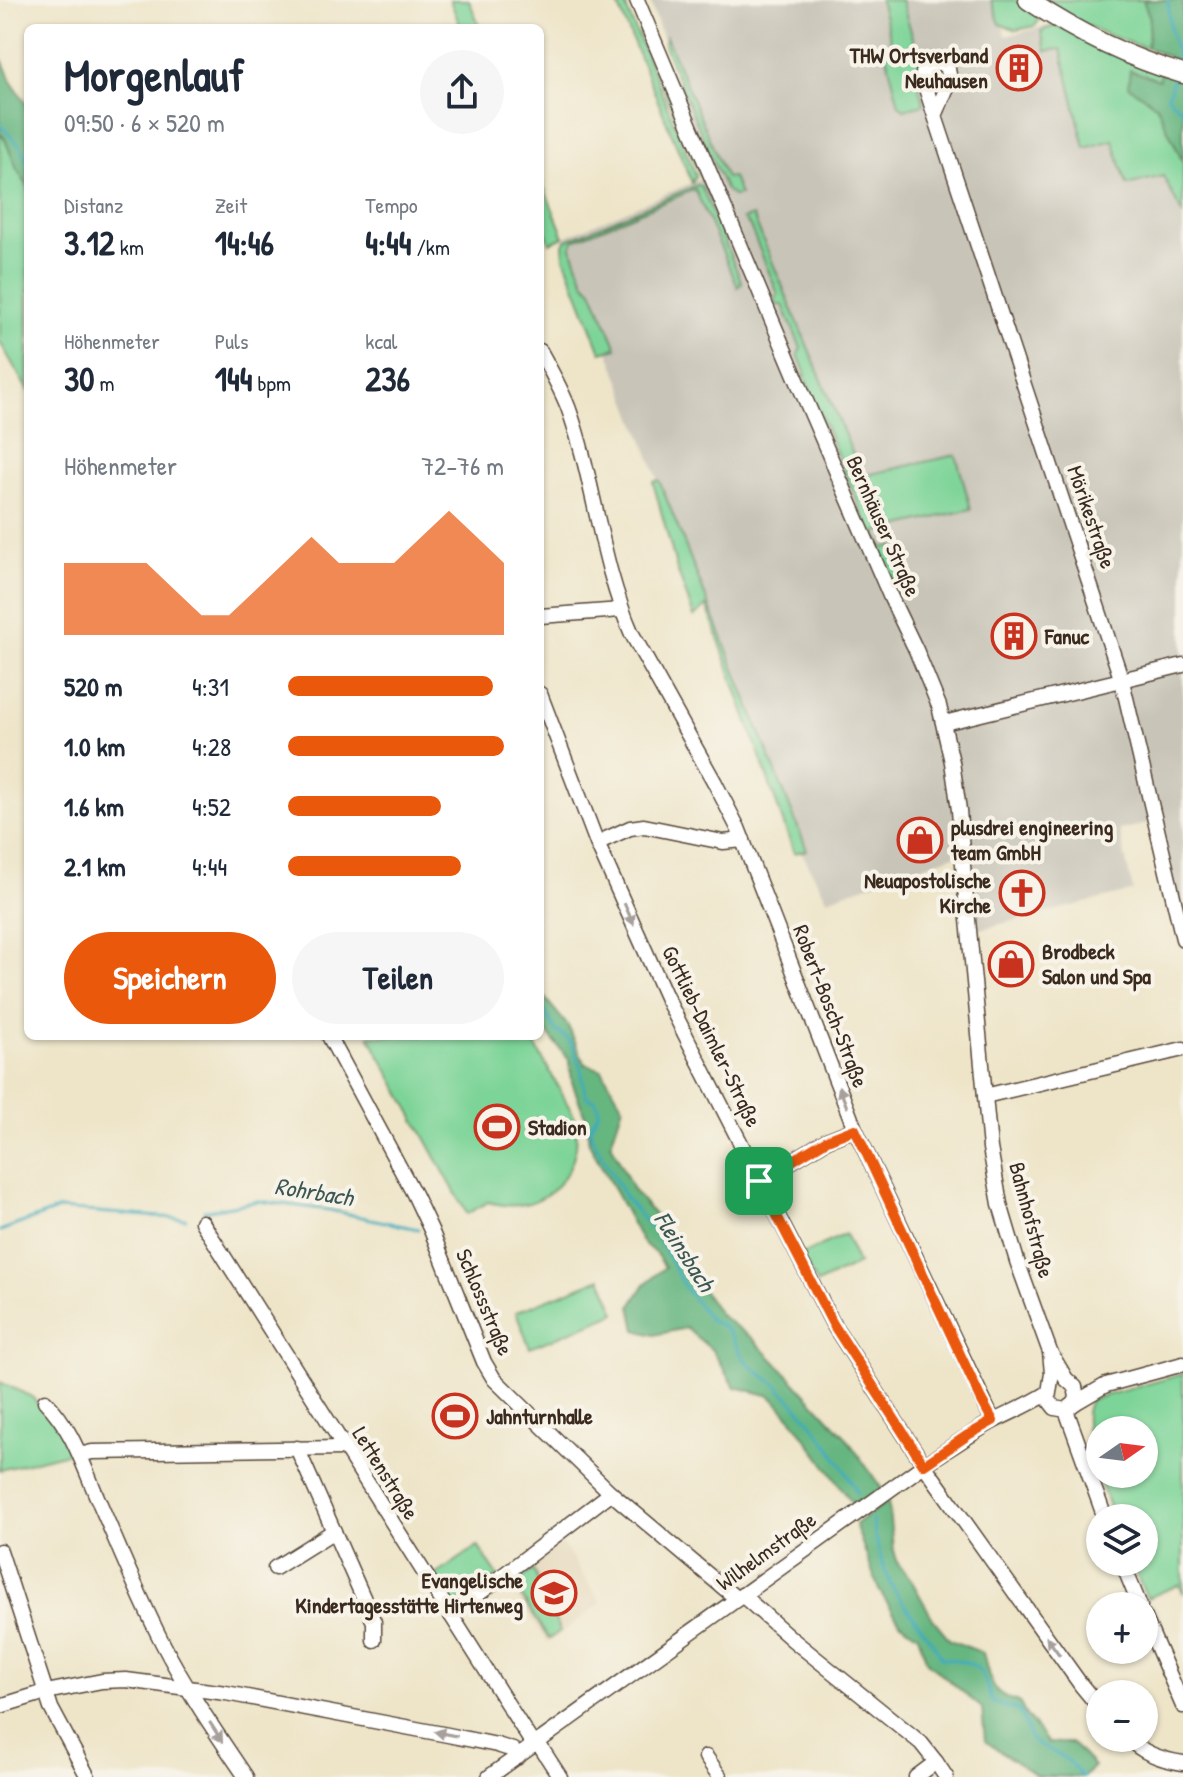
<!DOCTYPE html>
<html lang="de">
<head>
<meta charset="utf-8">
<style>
  :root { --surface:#fff; --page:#f6f6f7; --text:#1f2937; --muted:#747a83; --accent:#ea580c }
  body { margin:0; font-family:"Patrick Hand",sans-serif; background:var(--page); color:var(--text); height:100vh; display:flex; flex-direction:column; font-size:30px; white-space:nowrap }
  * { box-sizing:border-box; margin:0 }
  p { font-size:26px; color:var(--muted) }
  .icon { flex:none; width:44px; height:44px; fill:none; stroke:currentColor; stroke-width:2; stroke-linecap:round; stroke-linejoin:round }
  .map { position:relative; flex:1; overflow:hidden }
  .details { position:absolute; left:24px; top:24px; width:520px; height:1016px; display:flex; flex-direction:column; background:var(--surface); border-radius:12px; box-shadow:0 2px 6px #0004 }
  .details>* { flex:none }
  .needle { width:52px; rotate:76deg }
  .tools { position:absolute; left:1086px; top:1416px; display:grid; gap:16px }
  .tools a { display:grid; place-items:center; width:72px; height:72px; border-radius:50%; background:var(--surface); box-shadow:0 2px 6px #0004; font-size:40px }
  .pin { position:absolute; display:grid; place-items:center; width:68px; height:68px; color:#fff; margin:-34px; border-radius:16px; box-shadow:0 4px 12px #0006 }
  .round { display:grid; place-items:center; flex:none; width:84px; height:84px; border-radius:42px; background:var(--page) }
  .overview { display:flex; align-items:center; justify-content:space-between; height:136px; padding:0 40px }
  h1 { font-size:44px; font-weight:700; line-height:60px }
  .metrics { display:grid; grid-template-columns:repeat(3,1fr); gap:12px; height:136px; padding:8px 40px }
  .metrics div { display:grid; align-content:center }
  .metrics b { font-size:34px; font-weight:700 }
  .metrics small { font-size:22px; font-weight:400 }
  .metrics p { font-size:22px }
  .chart { height:224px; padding:16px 40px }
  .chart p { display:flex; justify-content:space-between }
  .chart svg { width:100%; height:144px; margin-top:8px; fill:var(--accent); opacity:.7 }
  .cta { display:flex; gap:16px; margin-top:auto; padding:16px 40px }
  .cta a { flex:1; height:92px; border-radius:48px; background:var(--accent); color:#fff; font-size:32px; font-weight:700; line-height:92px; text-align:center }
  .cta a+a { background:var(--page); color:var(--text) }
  ul { padding:0 40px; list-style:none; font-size:26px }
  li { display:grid; grid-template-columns:128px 96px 1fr; align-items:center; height:60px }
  li i { height:20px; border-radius:10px; background:var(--accent) }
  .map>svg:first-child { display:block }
</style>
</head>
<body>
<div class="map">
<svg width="1183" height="1777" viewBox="0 0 1183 1777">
  <rect width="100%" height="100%" fill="#f7f3e8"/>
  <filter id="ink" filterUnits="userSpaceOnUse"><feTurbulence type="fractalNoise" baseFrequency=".0125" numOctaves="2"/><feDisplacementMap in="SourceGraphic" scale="16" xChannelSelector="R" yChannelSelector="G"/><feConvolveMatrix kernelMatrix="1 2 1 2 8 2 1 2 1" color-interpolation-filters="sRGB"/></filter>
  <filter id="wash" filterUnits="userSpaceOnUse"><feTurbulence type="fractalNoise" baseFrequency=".006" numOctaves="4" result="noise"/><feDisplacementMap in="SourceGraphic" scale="32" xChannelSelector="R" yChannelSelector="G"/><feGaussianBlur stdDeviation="1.8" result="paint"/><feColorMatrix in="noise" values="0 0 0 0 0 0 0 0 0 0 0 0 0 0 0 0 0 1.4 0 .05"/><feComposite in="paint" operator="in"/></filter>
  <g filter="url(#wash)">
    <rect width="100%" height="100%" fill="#eee5c9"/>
    <path fill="#e4d6b7" d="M562,1543L601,1603L548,1643L507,1582Z"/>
    <path fill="#c8c4b8" d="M650,0H994L1006,36L1056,24L1129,179L1161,167L1183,200V939L1156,822L1119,830L1133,891L969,932L961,853L827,899L802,853L777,796L707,605L564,237L710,175L696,142Z"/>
    <g fill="#7dd498" stroke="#5c7f5b" stroke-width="2" fill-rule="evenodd">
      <path d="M450,0H469L480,28H461Z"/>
      <path d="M616,0H623L696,176L692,183Z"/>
      <path d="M880,0H901L921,62L916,77L924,104L904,109L899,105L885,50L886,46L891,41Z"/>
      <path d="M991,0H1019L1042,16L1035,26L1016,30L1000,24Z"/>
      <path d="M1042,0H1143L1150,18L1147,48C1107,37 1077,22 1042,0Z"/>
      <path d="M1057,25L1161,72L1157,106L1183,162V215L1163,176L1127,185L1113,140L1085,148L1061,49L1046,51L1041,31Z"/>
      <path d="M644,31L721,208L715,211L640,33Z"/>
      <path d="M666,37L726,178L733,177L740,195L733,196L725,189L664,46Z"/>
      <path d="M0,134L4,137L17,169L28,187V391L0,342Z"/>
      <path d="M540,177L564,237L550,243L540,218Z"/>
      <path d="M697,185L701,186L742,283L738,287L695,189L574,240L571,247L585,283L592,290L617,348L601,352L564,257L563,244L565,241Z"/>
      <path d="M753,216L862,476L956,455L971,509L876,532L883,548L894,546L902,582L893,585L804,376L806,375L798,354L801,348L783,305H777L775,301L778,294L750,226L743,219Z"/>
      <path d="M659,480L807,850L794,853L707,606L694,617L676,566L653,482Z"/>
      <path d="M369,1036H530C540,1054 550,1072 560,1090C564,1099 571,1108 574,1118C584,1154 563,1195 525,1204C513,1207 500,1205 488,1202L467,1214Z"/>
      <path d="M845,1234L858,1264L817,1284L801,1255Z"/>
      <path d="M601,1278L616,1313L530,1348L516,1312Z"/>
      <path d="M1183,1374V1592L1179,1585L1147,1598L1131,1563L1144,1562V1518H1113C1104,1490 1075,1425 1090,1400ZM1100,1430H1144V1474H1100Z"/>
      <path d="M0,1382L32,1397L61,1430L71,1452L0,1470Z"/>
      <path d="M478,1546L498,1576L452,1607L433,1577Z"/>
      <path d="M533,1570L560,1631L549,1639L513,1584Z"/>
    </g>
    <g fill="#66b680" stroke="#50704f" stroke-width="2">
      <path d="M1143,0H1183V63L1147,48L1150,18Z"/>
      <path d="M0,55L12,83L25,101L28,109V187L17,169L4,137L0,134Z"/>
      <path d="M1130,70L1159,80L1161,72L1183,80V162L1157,106L1128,86Z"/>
      <path d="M540,992L568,1026L585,1064L602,1070L623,1106L611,1143L633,1190L672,1236L687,1267L720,1315L752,1338L792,1379L845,1436L882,1489L855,1507L792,1419L771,1396L735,1387L712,1350L686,1328L654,1335L636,1330L631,1306L645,1284L665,1267L656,1254L642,1242L589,1143L586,1119L572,1082L570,1061L540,1024Z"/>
      <path d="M888,1502L893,1547L898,1564L910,1578L933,1619L950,1640L983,1653C991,1681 988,1693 1019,1702L1026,1715L1048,1743H1072L1094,1766L1084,1777L1037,1776L985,1741L982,1708L927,1662L918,1635L900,1622L879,1590L855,1524Z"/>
    </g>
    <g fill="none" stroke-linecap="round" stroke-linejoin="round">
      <g stroke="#3dabbb" stroke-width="3">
        <path d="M1168,0L1170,28L1178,60L1177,63"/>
        <path d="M1173,78L1168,97L1183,111"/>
        <path d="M0,125L20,146L28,164"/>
        <path d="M540,1003L556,1031L566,1037L572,1044L581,1068L585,1093L588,1098L595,1100C603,1115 595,1114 592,1125C590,1129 591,1132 591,1136L626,1199L657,1235L685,1288L712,1322C733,1325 734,1349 747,1362C755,1371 767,1377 776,1385C809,1415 836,1454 858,1493"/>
        <path d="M204,1211L258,1201L329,1210L418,1229"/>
        <path d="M0,1231L59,1209L186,1219"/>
        <path d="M872,1520C877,1544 882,1570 895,1591C910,1615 929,1634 942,1658C980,1662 981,1666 992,1702L1020,1711L1031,1740L1066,1759L1083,1777"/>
      </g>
    </g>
  </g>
  <g filter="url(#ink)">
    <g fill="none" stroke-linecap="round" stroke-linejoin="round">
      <g stroke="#564638" stroke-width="17">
        <g id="minor">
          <path d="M637,0L800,387L891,598L916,650L939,706L952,762L959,810L964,878L990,1148L1000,1204L1017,1261L1050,1352L1066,1379L1075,1387L1077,1397L1075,1403L1066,1410L1055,1408L1048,1399L1052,1373L1050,1352"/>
          <path d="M935,116L950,80L948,69L940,62L929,65L923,73V79L935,116L1122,681L1183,939"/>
          <path d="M540,351C550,369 560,387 568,407C595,481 600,562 632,634L715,783L738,828L855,1129L993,1421"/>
          <path d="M540,616L621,610"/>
          <path d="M540,694L597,843L666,997L833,1324L924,1465L1081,1685L1100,1708"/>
          <path d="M944,723L1183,665"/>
          <path d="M597,843L630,828L644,826L723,842L743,840"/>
          <path d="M329,1036L414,1194L431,1230L484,1362L494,1379L611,1493L737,1599"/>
          <path d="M985,1096L1183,1049"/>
          <path d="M759,1181L827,1140L855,1129"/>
          <path d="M202,1222L534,1746"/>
          <path d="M45,1401C72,1428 82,1462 97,1497C118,1545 138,1595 162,1642C186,1689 216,1733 246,1777"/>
          <path d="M1075,1403L1106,1385L1183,1364"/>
          <path d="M1066,1410L1105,1518"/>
          <path d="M297,1448L374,1622V1640"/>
          <path d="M80,1455L92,1452L344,1448"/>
          <path d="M0,1551L51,1708L88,1777"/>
          <path d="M1122,1562L1140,1606"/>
          <path d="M275,1568L334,1531"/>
          <path d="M742,1595L793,1640L921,1743L936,1762L946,1777"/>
          <path d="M451,1615L611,1493"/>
          <path d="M1144,1616L1183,1706"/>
          <path d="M0,1706L46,1692L102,1681L126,1680L226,1693L448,1735L497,1745L513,1750L518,1757"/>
          <path d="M1128,1738C1142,1753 1163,1760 1183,1763"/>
          <path d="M538,1743L560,1777"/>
          <path d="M706,1757L720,1777"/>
          <path d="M489,1777L924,1465C946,1451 967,1436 990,1423C1009,1413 1029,1405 1048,1393"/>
          <path d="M916,1777L936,1762"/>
        </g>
      </g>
      <g stroke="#564638" stroke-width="21">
        <path id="major" d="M1028,0C1076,32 1128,58 1183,74"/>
      </g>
      <use href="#minor" stroke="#fff" stroke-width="14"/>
      <use href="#major" stroke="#fff" stroke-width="18"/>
    </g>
    <defs><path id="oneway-solid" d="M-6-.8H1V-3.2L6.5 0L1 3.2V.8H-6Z" transform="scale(2)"/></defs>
    <g fill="#a79f9a">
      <use href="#oneway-solid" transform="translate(629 914) rotate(66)"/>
      <use href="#oneway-solid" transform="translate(843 1097) rotate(-111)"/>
      <use href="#oneway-solid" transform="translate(1053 1646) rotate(-126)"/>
      <use href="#oneway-solid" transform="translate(216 1732) rotate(57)"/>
      <use href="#oneway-solid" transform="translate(446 1734) rotate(-169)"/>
    </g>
  </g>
  <g fill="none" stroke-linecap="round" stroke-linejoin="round" filter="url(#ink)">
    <g stroke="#fff" stroke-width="16">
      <path id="route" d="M855,1129L981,1399L993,1421L968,1435L924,1465L833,1324L759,1181L827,1140Z"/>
    </g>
    <use href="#route" stroke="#ea580c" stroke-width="10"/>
  </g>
  <defs>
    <g id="building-ring" transform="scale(2.3)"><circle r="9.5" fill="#f7f3e8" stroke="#c8321e" stroke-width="1.5"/><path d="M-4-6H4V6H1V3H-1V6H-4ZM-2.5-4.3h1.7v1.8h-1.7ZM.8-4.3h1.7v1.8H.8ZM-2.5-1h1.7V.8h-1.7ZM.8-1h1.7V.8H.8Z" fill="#c8321e"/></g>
    <g id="shop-ring" transform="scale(2.3)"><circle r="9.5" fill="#f7f3e8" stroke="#c8321e" stroke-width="1.5"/><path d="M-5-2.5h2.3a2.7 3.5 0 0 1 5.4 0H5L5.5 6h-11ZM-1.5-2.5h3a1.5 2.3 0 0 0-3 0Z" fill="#c8321e"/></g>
    <g id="church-ring" transform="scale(2.3)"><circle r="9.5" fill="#f7f3e8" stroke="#c8321e" stroke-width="1.5"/><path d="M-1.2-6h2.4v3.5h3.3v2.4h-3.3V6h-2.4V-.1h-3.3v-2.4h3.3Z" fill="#c8321e"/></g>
    <g id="stadium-ring" transform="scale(2.3)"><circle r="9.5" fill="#f7f3e8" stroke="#c8321e" stroke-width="1.5"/><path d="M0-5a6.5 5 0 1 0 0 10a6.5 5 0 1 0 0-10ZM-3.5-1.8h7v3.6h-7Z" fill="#c8321e"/></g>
    <g id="school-ring" transform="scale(2.3)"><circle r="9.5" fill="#f7f3e8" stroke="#c8321e" stroke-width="1.5"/><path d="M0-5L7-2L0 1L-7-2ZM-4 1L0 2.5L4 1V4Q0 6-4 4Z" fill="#c8321e"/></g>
  </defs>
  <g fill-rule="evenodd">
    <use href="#building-ring" x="1019" y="68"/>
    <use href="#building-ring" x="1014" y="636"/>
    <use href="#shop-ring" x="920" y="840"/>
    <use href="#church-ring" x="1022" y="893"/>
    <use href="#shop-ring" x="1011" y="964"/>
    <use href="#stadium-ring" x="497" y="1127"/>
    <use href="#stadium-ring" x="455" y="1416"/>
    <use href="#school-ring" x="554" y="1593"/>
  </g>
  <g text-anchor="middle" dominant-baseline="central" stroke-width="8" stroke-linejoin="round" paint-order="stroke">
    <g font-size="22" font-weight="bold" fill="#3b2a1e" stroke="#f7f3e8" text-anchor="start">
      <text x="988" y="55" text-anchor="end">THW Ortsverband<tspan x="988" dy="25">Neuhausen</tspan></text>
      <text x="1045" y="636">Fanuc</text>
      <text x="951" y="827">plusdrei engineering<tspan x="951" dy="25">team GmbH</tspan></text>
      <text x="991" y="880" text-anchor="end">Neuapostolische<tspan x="991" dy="25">Kirche</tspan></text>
      <text x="1042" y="951">Brodbeck<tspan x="1042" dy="25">Salon und Spa</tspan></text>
      <text x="528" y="1127">Stadion</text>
      <text x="486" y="1416">Jahnturnhalle</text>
      <text x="523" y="1580" text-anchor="end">Evangelische<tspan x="523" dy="25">Kindertagesstätte Hirtenweg</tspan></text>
    </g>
    <g font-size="22" fill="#3b2a1e" stroke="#f7f3e8">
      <text transform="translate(1092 517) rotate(71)">Mörikestraße</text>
      <text transform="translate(884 526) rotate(66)">Bernhäuser Straße</text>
      <text transform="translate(831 1006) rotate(69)">Robert-Bosch-Straße</text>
      <text transform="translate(712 1036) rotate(64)">Gottlieb-Daimler-Straße</text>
      <text transform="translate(1032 1220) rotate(75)">Bahnhofstraße</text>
      <text transform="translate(485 1302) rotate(67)">Schlossstraße</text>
      <text transform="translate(386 1473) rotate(58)">Lettenstraße</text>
      <text transform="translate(766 1551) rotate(-36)">Wilhelmstraße</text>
    </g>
    <g font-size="24" font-style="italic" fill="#3c5755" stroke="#f7f3e8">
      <text transform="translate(314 1191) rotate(9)">Rohrbach</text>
      <text transform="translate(685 1251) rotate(57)">Fleinsbach</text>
    </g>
  </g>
</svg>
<div class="tools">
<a><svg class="needle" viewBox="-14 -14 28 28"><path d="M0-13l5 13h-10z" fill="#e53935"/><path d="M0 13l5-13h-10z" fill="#747a83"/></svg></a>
<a><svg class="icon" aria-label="layers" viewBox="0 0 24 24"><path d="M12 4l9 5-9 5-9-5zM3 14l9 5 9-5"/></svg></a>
<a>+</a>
<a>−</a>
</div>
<div class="pin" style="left:759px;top:1181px;background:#1e9e55"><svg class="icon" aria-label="arrive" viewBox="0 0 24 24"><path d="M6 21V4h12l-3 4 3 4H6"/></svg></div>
<section class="details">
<div class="overview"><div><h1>Morgenlauf</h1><p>09:50 · 6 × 520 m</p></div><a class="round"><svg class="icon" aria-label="share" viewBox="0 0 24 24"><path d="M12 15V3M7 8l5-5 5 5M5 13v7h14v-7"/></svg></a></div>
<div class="metrics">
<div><p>Distanz</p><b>3.12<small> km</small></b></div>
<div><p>Zeit</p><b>14:46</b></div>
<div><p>Tempo</p><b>4:44<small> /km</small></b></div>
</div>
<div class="metrics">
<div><p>Höhenmeter</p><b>30<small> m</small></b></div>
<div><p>Puls</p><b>144<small> bpm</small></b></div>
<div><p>kcal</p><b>236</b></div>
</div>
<div class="chart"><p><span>Höhenmeter</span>72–76 m</p>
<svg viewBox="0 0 160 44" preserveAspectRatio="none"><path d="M0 44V22L10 22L20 22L30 22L40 30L50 38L60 38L70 30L80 22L90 14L100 22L110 22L120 22L130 14L140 6L150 14L160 22V44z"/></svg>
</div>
<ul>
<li><b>520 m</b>4:31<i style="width:95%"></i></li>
<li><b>1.0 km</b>4:28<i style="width:100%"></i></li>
<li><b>1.6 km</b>4:52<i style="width:71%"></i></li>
<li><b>2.1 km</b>4:44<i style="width:80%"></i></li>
</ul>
<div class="cta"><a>Speichern</a><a>Teilen</a></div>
</section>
</div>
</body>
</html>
